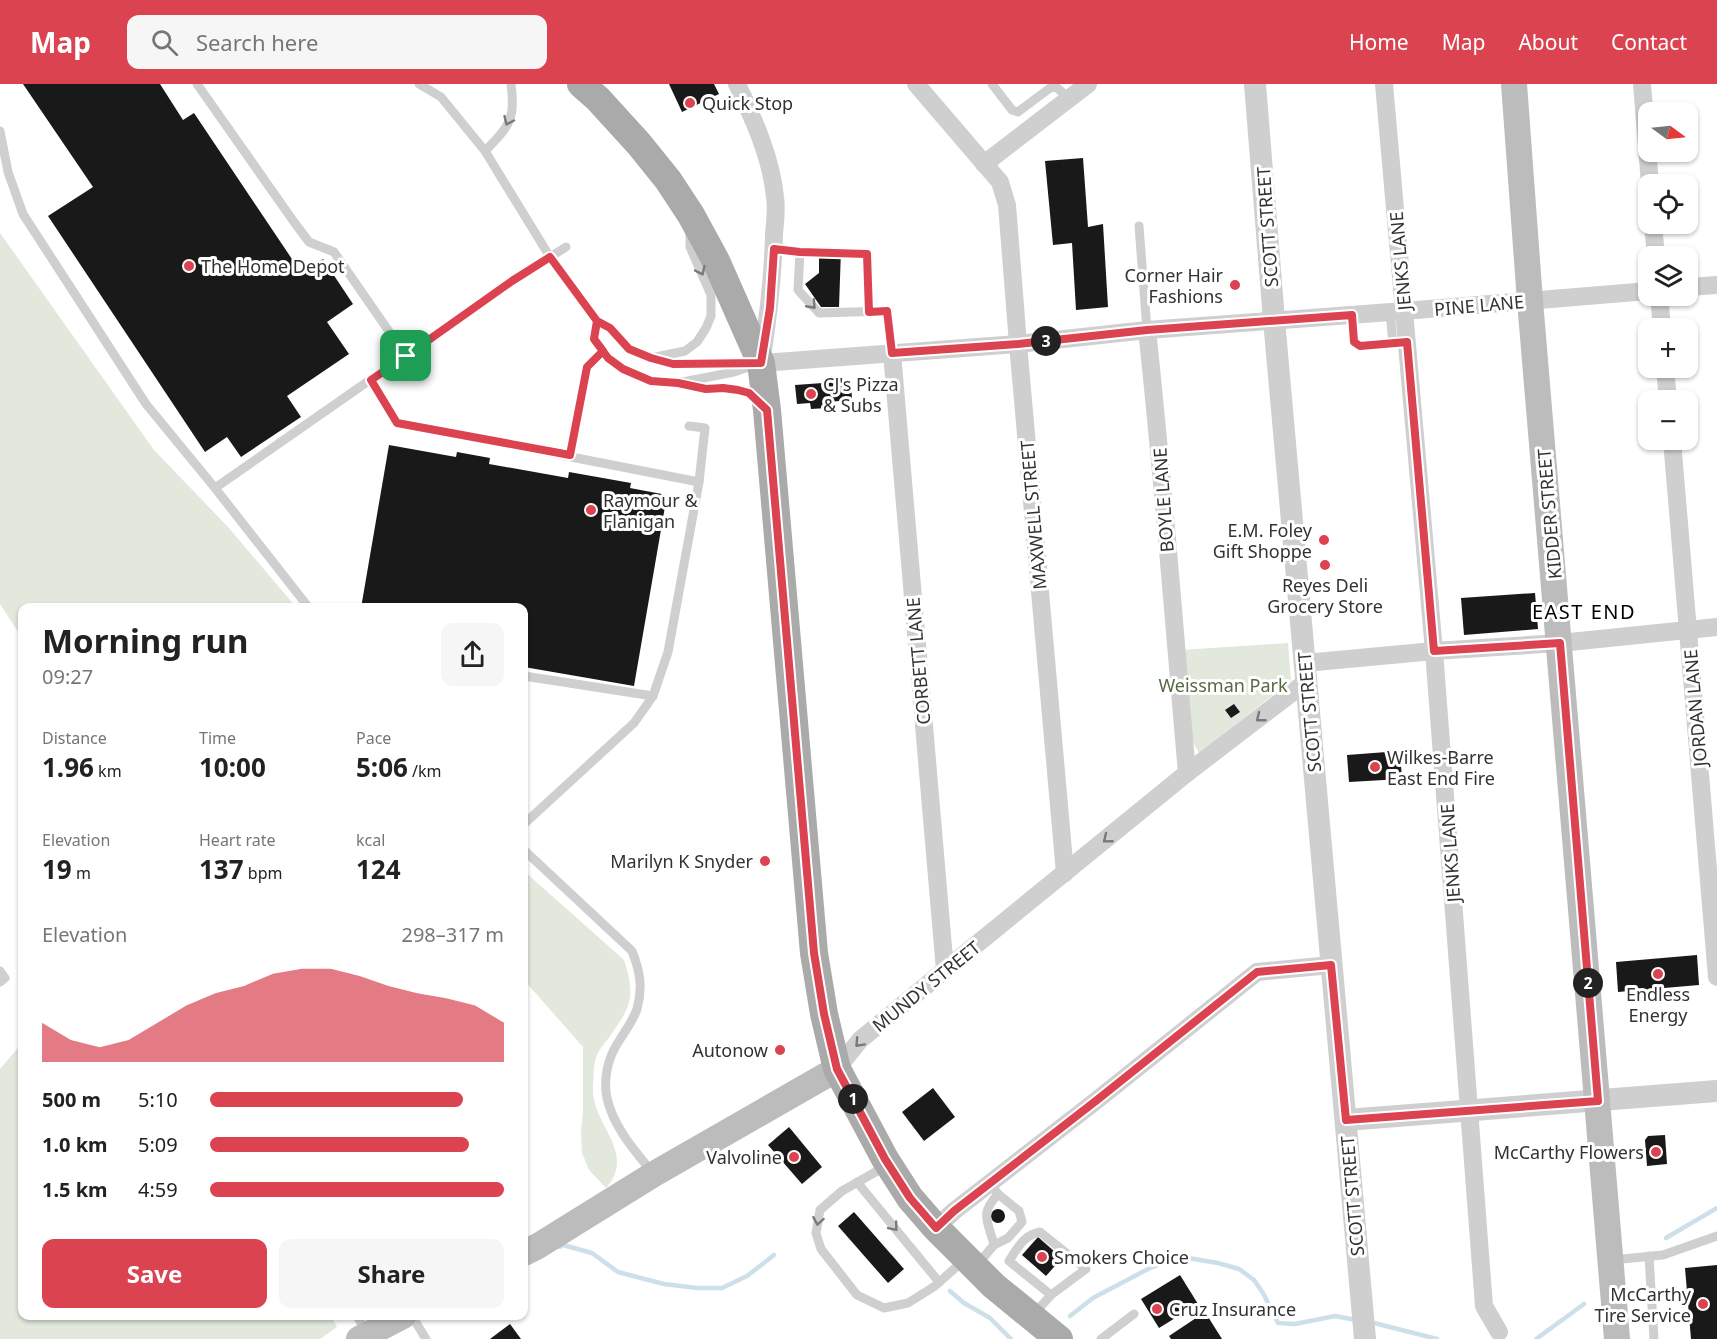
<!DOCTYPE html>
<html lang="en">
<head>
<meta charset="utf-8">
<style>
  :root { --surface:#fff; --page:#f6f6f6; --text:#222; --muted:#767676; --accent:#da434f }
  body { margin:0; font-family:"Noto Sans",sans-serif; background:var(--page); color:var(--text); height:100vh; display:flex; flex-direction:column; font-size:22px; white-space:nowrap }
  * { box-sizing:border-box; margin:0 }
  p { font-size:20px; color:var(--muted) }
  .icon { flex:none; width:33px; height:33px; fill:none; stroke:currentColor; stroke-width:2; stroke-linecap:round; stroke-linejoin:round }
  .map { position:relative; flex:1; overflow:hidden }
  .drawer { position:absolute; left:18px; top:519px; width:510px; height:717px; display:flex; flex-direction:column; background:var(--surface); border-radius:12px; box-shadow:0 2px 4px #0004 }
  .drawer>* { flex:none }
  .needle { width:39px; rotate:105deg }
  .fabs { position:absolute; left:1638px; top:18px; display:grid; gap:12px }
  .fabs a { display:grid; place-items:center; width:60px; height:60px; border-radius:12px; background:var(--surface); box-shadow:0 2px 4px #0004; font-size:30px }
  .pin { position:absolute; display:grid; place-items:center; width:51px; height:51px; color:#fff; margin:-26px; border-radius:12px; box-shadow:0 3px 9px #0006 }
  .km { position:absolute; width:30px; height:30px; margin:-15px; border-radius:50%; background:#222; color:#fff; font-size:16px; line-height:30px; text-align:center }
  .round { display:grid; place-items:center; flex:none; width:63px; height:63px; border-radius:12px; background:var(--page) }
  .overview { display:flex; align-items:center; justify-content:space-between; height:102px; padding:0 24px }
  h1 { font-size:33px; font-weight:700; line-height:45px }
  .stats { display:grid; grid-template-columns:repeat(3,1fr); gap:9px; height:102px; padding:6px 24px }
  .stats div { display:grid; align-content:center }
  .stats b { font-size:26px; font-weight:700 }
  .stats small { font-size:16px; font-weight:400 }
  .stats p { font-size:16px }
  .chart { height:168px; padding:12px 24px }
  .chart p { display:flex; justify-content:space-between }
  .chart svg { width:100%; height:108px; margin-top:6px; fill:var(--accent); opacity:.7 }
  .cta { display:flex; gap:12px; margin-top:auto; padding:12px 24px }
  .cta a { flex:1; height:69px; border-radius:12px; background:var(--accent); color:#fff; font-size:24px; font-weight:700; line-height:69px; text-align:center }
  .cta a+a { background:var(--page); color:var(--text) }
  ul { padding:0 24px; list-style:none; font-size:20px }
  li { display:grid; grid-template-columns:96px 72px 1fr; align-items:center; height:45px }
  li i { height:15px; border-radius:8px; background:var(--accent) }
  header { display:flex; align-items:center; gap:36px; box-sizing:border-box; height:84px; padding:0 30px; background:var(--accent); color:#fff }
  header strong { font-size:28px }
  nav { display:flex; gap:33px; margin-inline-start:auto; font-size:21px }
  .search { width:420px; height:54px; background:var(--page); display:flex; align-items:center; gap:15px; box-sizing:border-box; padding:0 21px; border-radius:12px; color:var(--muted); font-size:22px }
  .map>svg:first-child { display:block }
</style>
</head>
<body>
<header>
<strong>Map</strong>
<div class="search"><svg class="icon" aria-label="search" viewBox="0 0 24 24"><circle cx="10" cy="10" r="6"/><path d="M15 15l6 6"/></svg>Search here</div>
<nav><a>Home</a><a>Map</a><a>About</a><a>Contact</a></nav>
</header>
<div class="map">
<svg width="1717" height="1255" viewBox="0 0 1717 1255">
  <rect width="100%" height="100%" fill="#fff"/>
  <g fill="#e2e8dc">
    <path d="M0,149L154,366L228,443L296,523L22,524V554L0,520Z"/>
    <path d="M1288,559L1291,597L1199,669L1187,648L1181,566Z"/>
    <path d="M524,787L624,876C636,913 631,922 610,952C606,958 600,964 597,971C593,979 594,993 593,1002C590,1040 638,1068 606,1104L589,1086L582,1069L581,1049L583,1026V963L524,896Z"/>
    <path d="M22,959V1232H331L337,1243L320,1255H0V985Z"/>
  </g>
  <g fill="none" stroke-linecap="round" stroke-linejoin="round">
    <g stroke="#cddfe9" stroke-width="4.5">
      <path d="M1666,1154L1717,1124"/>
      <path d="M560,1163L563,1161L592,1169L618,1188L664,1200L697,1204H722L747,1192L774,1171"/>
      <path d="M950,1207L964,1219L990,1234L1011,1255"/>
      <path d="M1070,1232L1093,1214L1148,1185L1168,1177L1188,1174L1218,1179L1239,1185L1254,1196L1263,1209L1278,1239L1295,1240L1335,1232L1356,1236"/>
      <path d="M1370,1238L1437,1255"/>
      <path d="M1536,1255L1584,1220"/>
    </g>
  </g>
  <g fill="#191919">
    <path d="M23,0H160L183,36L194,29L302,190L323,175L353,220L327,238L349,270L287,312L301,333L241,373L227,353L205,368L48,132L93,103Z"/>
    <path d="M669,0H714L719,10L682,28Z"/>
    <path d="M1083,74L1088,143L1103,140L1108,223L1076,226L1072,159L1053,161L1045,77Z"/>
    <path d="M819,165L841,166L839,223H821L805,200L819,189Z"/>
    <path d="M851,297L852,316L827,318V324L811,325L810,319L797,320L795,301Z"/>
    <path d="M389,361L456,373L457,368L490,374L489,380L568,394L569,388L631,399L630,404L667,411L634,602L524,583V524H361Z"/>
    <path d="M1535,509L1538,545L1464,551L1461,514Z"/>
    <path d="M1234,620L1240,628L1231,634L1225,626Z"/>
    <path d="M1400,667L1402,695L1349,698L1347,671Z"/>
    <path d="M1697,871L1699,901L1618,908L1616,878Z"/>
    <path d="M933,1004L955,1033L924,1057L902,1028Z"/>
    <path d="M789,1043L822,1083L802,1100L768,1061Z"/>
    <path d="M1665,1051L1667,1080L1647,1082L1645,1056L1648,1052Z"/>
    <circle cx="998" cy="1132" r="7"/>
    <path d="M854,1128L904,1185L888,1199L838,1142Z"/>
    <path d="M1038,1153L1062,1174L1046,1192L1022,1171Z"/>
    <path d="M1717,1181V1255H1691L1685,1184Z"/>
    <path d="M1180,1191L1198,1220L1159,1244L1141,1215Z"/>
    <path d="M1205,1228L1222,1255H1171L1169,1252Z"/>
    <path d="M510,1240L521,1255H490Z"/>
  </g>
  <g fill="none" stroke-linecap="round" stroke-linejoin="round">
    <g stroke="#cfcfcf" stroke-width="9">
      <path d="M197,0L294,138L309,158L334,168L406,272"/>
      <path d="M992,0L1012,26L1018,28L1050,4L1056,3L1069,14"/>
      <path d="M0,47L8,88L23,130L146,320L215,404L309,524"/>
      <path d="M485,67C509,42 516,36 511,0"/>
      <path d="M1139,142L1147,246"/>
      <path d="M566,163L550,173L597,237L610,244L629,265L651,274L673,280L755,279"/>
      <path d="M774,165L800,168L867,170L869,228"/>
      <path d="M800,168L798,206L819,229L887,227L892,269"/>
      <path d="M1390,228L1393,260"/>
      <path d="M1352,231L1354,258L1360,262L1407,258"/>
      <path d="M597,237L594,255L608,274L623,285L651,297L678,299L734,288L754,281"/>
      <path d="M656,273L685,267L697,258L706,244L711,232V211L690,163V148"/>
      <path d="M371,296L397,339L699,398"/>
      <path d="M683,301C691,302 699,305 707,305C728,306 741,302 759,316"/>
      <path d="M570,371L587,283L603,267"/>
      <path d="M215,404L512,197L550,173L485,67L441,13L419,0"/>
      <path d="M524,592L653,612"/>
      <path d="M524,740L634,639L653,612L668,568L699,398L705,344L689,342"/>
      <path d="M524,766L632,867C640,887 643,904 637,925C633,937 625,947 619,957C608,973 603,995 607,1014C613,1042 634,1066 652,1088"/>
      <path d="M0,887L5,894L0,898"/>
      <path d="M886,1082L842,1107L820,1126L816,1149L821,1165L857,1211L884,1224L908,1219L935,1202L964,1176"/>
      <path d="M857,1098L939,1198"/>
      <path d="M994,1161C988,1136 979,1131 998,1110"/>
      <path d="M1649,1172L1654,1255"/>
      <path d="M1612,1176L1663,1171L1717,1152"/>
      <path d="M977,1181L994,1161L1008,1154L1022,1138L1019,1127L998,1110L990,1099"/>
      <path d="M1033,1231L1051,1211L1086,1185L1040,1148C1024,1151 1018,1163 1009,1177L1051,1211"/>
      <path d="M357,1232L366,1248"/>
      <path d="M412,1232L426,1255"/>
      <path d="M1101,1255L1134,1230"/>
    </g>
    <g stroke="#cfcfcf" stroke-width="18">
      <path d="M737,0C754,36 771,73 775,113C777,125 775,138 774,150C773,194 768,236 761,279L1018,260L1147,246L1404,227L1648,207"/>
      <path d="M916,0L1000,98L1007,121L1018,260L1065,789"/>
      <path d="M1384,0L1434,567L1484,1222L1499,1248"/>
      <path d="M1642,0L1650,100"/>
      <path d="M984,80L1088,0"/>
      <path d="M1653,140L1656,172"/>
      <path d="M1688,203L1717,201"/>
      <path d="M1659,212L1662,244"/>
      <path d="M1147,246C1163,393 1174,541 1187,689"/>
      <path d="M892,269L945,886"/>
      <path d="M1665,284L1668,316"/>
      <path d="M1672,356L1717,893"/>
      <path d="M1305,579L1434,567L1560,559L1717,543"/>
      <path d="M837,985L860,956L945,886L1187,689L1306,598"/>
      <path d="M936,1144L954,1127L1097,1016L1257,888L1331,881"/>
    </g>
    <g stroke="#cfcfcf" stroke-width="22">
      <path d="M1255,0L1274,236L1365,1255"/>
      <path d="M1346,1036L1717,1007"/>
    </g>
    <g stroke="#bcbcbc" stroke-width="26">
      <path d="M1514,0L1530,217L1617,1255"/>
      <path d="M524,1169L538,1162L654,1090L837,985"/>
      <path d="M359,1255L403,1232"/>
    </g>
    <path stroke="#aaa" stroke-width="28" d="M581,0L598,15L639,60L668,96L691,131L716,177L761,279L767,326L814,869L824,930L837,985L885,1075L910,1114L936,1144L994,1202L1059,1255"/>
  </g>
  <defs><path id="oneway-chevron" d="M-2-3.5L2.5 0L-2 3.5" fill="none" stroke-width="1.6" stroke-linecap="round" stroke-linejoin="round" transform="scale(1.5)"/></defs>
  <g stroke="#797979">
    <use href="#oneway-chevron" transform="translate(508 37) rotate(115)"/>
    <use href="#oneway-chevron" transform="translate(701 187) rotate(65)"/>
    <use href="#oneway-chevron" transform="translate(812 221) rotate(48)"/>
    <use href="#oneway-chevron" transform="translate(1260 634) rotate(142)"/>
    <use href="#oneway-chevron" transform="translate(1107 755) rotate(141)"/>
    <use href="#oneway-chevron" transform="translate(859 959) rotate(133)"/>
    <use href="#oneway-chevron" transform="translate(818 1137) rotate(100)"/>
    <use href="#oneway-chevron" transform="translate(894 1143) rotate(50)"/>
  </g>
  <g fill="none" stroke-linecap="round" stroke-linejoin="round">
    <g stroke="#fff" stroke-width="12">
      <path id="route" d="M406,272L512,197L550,173L597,237L594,255L608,274L623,285L651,297L678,299L706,305L723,304L738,306L749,309L767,326L814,869L824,930L837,985L885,1075L910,1114L936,1144L954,1127L1097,1016L1257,888L1331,881L1346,1036L1598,1017L1560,559L1434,567L1407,258L1360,262L1354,258L1352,231L1147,246L1018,260L892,269L887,227L869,228L867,170L800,168L774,165L770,224L761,279L673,280L651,274L629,265L610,244L597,237L594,255L603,267L587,283L570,371L397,339L371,296L406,272"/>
    </g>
    <use href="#route" stroke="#da434f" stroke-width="8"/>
  </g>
  <g fill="#da434f" stroke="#fff" stroke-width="2">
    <circle cx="690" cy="19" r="6"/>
    <circle cx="189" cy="182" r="6"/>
    <circle cx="1235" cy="201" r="6"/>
    <circle cx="811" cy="310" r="6"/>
    <circle cx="591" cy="426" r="6"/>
    <circle cx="1324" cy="456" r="6"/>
    <circle cx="1325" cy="481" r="6"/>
    <circle cx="1375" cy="683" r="6"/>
    <circle cx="765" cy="777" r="6"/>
    <circle cx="1658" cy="890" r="6"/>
    <circle cx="780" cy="966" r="6"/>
    <circle cx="1656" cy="1068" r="6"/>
    <circle cx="794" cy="1073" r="6"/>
    <circle cx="1042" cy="1173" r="6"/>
    <circle cx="1703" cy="1220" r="6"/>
    <circle cx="1157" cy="1225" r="6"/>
  </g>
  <g text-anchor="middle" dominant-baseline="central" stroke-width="6" stroke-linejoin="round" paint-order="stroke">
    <g font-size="18" fill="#323232" stroke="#fff" text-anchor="start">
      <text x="702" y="19">Quick Stop</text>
      <text x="201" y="182">The Home Depot</text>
      <text x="1223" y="191" text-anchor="end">Corner Hair<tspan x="1223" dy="21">Fashions</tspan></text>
      <text x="823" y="300">CJ's Pizza<tspan x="823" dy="21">&amp; Subs</tspan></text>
      <text x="603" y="416">Raymour &amp;<tspan x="603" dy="21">Flanigan</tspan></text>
      <text x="1312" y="446" text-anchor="end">E.M. Foley<tspan x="1312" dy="21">Gift Shoppe</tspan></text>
      <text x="1325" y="501" text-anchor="middle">Reyes Deli<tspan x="1325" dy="21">Grocery Store</tspan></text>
      <text x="1387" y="673">Wilkes-Barre<tspan x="1387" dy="21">East End Fire</tspan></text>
      <text x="753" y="777" text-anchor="end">Marilyn K Snyder</text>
      <text x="1658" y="910" text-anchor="middle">Endless<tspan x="1658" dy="21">Energy</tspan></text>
      <text x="768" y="966" text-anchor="end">Autonow</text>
      <text x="1644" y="1068" text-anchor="end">McCarthy Flowers</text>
      <text x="782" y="1073" text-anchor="end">Valvoline</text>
      <text x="1054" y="1173">Smokers Choice</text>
      <text x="1691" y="1210" text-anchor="end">McCarthy<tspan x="1691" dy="21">Tire Service</tspan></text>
      <text x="1169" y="1225">Cruz Insurance</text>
    </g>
    <g font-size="18" fill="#323232" stroke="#fff">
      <text transform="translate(1267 143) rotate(-94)">SCOTT STREET</text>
      <text transform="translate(1400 177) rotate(-95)">JENKS LANE</text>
      <text transform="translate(1479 221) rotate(-5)">PINE LANE</text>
      <text transform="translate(1163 416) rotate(-94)">BOYLE LANE</text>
      <text transform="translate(1549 430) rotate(-95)">KIDDER STREET</text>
      <text transform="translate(1033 431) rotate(-95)">MAXWELL STREET</text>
      <text transform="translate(918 577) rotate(-95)">CORBETT LANE</text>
      <text transform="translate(1695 624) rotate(-95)">JORDAN LANE</text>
      <text transform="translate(1309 628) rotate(-95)">SCOTT STREET</text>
      <text transform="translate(1450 769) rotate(-94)">JENKS LANE</text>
      <text transform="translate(926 902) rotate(-39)">MUNDY STREET</text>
      <text transform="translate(1352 1112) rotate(-95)">SCOTT STREET</text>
    </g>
    <g font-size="18" fill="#556b41" stroke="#fff">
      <text x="1223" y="601">Weissman Park</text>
    </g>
    <g font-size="20" letter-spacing="1.5" fill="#000" stroke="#fff">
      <text x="1584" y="527">EAST END</text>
    </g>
  </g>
</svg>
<div class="fabs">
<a><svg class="needle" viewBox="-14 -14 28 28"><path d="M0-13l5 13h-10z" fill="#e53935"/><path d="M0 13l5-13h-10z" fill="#767676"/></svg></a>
<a><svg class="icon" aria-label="locate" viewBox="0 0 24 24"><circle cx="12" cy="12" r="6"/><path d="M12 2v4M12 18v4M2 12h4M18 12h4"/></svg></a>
<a><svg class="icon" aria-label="layers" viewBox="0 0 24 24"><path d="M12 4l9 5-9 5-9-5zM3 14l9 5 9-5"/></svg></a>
<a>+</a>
<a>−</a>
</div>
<div class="pin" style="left:406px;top:272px;background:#1e9e55"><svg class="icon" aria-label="arrive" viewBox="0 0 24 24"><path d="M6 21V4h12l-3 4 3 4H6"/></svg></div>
<b class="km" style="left:853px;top:1015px">1</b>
<b class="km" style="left:1588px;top:899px">2</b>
<b class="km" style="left:1046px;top:257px">3</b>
<section class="drawer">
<div class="overview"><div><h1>Morning run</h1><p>09:27</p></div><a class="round"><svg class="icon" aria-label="share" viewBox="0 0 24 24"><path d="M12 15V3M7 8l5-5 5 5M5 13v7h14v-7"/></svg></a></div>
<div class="stats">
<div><p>Distance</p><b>1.96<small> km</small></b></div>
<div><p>Time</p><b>10:00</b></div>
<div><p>Pace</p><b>5:06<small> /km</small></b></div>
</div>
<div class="stats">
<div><p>Elevation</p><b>19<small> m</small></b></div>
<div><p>Heart rate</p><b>137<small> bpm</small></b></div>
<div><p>kcal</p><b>124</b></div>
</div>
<div class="chart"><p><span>Elevation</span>298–317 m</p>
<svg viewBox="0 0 160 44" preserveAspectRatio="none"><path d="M0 44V28L10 35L20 38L30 35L40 28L50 21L60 16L70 13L80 8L90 6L100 6L110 9L120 13L130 16L140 18L150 21L160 28V44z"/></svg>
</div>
<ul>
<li><b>500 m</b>5:10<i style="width:86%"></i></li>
<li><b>1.0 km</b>5:09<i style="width:88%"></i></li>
<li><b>1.5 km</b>4:59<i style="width:100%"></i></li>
</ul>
<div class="cta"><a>Save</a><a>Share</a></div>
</section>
</div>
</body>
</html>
